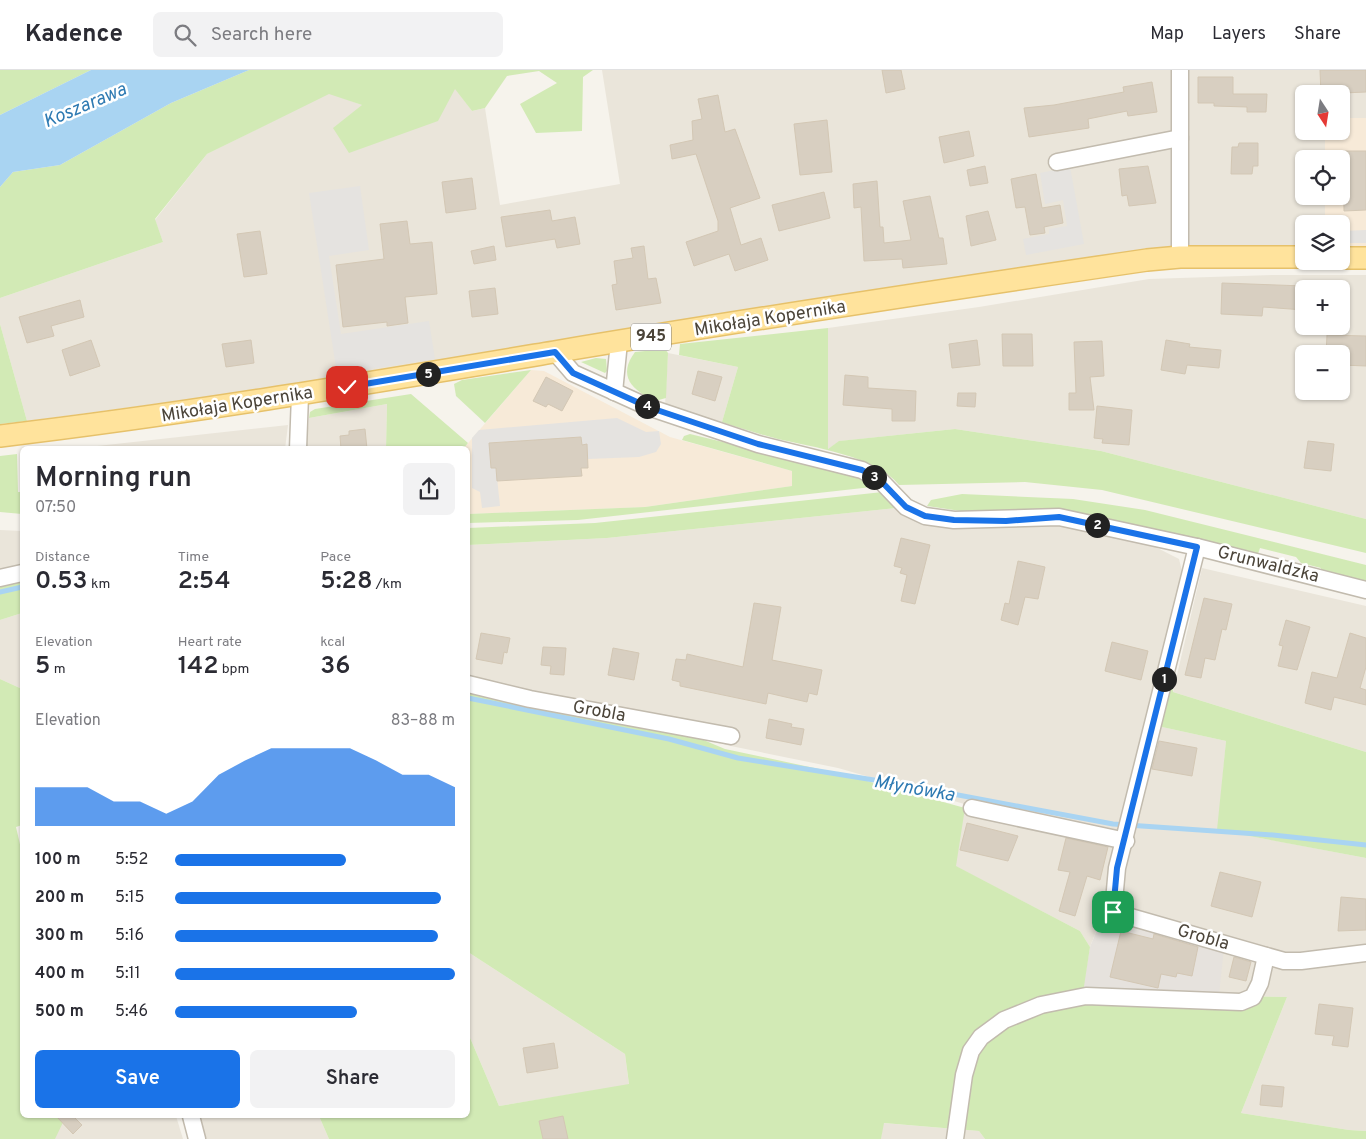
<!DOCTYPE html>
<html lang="en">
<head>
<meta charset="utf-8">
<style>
  :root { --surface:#fff; --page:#f2f2f3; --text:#2b2b33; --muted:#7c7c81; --line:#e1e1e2; --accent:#1a73e8 }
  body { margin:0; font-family:Overpass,sans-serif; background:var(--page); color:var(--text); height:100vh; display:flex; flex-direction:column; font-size:19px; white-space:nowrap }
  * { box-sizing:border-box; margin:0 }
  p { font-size:16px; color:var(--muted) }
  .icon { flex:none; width:28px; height:28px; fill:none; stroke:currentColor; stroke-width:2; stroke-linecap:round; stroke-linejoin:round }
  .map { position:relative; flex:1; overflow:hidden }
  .sheet { position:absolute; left:20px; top:376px; width:450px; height:672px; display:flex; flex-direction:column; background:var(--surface); border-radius:8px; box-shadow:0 1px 4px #0004 }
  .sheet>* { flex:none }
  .needle { width:32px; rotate:168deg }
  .buttons { position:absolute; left:1295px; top:15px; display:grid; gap:10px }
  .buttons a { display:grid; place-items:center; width:55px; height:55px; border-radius:8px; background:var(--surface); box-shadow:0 1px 4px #0004; font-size:25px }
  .pin { position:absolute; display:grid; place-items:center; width:42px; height:42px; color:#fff; margin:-21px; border-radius:10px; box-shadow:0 2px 8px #0006 }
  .km { position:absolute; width:25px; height:25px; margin:-12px; border-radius:50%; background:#222; color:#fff; font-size:14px; line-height:25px; text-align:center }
  .round { display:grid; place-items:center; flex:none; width:52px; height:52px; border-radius:8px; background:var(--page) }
  .overview { display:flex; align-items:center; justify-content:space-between; height:85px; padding:0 15px }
  h1 { font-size:28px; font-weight:600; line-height:38px }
  .metrics { display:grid; grid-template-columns:repeat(3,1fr); gap:8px; height:85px; padding:5px 15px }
  .metrics div { display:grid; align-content:center }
  .metrics b { font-size:25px; font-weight:600 }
  .metrics small { font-size:14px; font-weight:400 }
  .metrics p { font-size:14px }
  .chart { height:140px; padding:10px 15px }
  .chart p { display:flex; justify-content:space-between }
  .chart svg { width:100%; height:90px; margin-top:5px; fill:var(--accent); opacity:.7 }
  .action { display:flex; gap:10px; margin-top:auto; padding:10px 15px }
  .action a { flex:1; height:58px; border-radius:8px; background:var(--accent); color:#fff; font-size:20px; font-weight:600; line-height:58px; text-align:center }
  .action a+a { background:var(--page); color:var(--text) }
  ul { padding:0 15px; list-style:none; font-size:16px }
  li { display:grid; grid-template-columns:80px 60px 1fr; align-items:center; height:38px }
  li i { height:12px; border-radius:6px; background:var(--accent) }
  header { display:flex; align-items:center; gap:30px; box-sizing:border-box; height:70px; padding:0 25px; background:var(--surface); border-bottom:1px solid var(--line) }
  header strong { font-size:24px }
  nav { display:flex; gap:28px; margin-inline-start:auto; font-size:18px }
  .search { width:350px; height:45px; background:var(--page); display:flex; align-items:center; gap:12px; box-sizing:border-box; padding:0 18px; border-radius:8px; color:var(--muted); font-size:19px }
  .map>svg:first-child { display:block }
</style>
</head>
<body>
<header>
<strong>Kadence</strong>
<div class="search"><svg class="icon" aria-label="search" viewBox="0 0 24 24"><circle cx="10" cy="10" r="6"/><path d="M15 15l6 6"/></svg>Search here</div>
<nav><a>Map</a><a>Layers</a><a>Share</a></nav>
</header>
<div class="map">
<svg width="1366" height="1069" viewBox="0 0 1366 1069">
  <rect width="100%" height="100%" fill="#f6f3ec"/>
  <g fill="#eae5da" fill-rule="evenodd">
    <path d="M602,0H1173L1175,176L901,215L298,315L27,351L0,254V228L163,172L155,150L207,84L329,23L362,35L455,18L472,41L485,38L500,135L620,114Z"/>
    <path d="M1187,0H1366V48H1341V24H1304V61H1325V89H1304V126H1325V154H1304V181L1189,179Z"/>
    <path d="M1273,205H1366V449L1101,381L955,359L840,371L828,379V258L979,237L1149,209ZM1304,219H1341V256H1304ZM1304,284H1341V321H1304Z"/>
    <path d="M668,283L738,297L722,352L665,336Z"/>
    <path d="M387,334L386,379H306L309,348Z"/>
    <path d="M288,355L285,379H70Z"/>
    <path d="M906,437L925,446L1059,447L1124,461L1179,489L1182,501L1125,749L1117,764L968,735L838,698L726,675L695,661L468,610V475L607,468Z"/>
    <path d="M0,460L22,461V501L0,506Z"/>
    <path d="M1202,498L1366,536V682L1173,622Z"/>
    <path d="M22,543V619L0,609V550Z"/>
    <path d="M1158,656L1226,671L1218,760L1366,788V1061L1349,1060L1241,1043L1287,927L1219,926L1106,836L1090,877L1080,861L955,796L964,738L1130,774Z"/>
    <path d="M468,882L625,984L629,1015L499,1036L468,963Z"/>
    <path d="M64,1046H176L183,1069H53Z"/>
    <path d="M199,1046H319L329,1069H205Z"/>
    <path d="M883,1053L979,1061L985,1069H881Z"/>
  </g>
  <g fill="#f7ead8">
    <path d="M1341,48H1366V181H1341V154H1325V126H1341V89H1325V61H1341Z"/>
    <path d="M531,300L544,301L670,367L792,401V416L645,437L468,444V379H463Z"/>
  </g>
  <path fill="#e6e2dd" d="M1104,842L1224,877L1219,926L1082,923L1090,877Z"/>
  <g fill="#d2eab5">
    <path d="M0,0H91L0,45Z"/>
    <path d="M249,0H593L583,7L582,61L536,63L520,34L557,13L539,1L507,6L485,38L472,41L455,19L438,51L349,83L333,58L362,35L329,24L207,84L155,149L163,172L0,228V117L13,102L60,95L171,33Z"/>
    <path d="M0,254L27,351L0,354Z"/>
    <path d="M828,258V379L839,371L955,359L1101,381L1366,449V483L1102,420L1025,412L899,415C876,386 812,377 778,369C759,364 740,358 722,352L738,297L679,285L680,274Z"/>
    <path d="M665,279L668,283L666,328L655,331C632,320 617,306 635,282Z"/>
    <path d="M596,288L606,289L607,301L605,303L581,292Z"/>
    <path d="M531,300L485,353L456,326L454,314L462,310Z"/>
    <path d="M411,324L468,373L463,379H386L387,334L309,348L310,342L315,339Z"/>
    <path d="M690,364L851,403L872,417L578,450L468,453V444L645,437L792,416V401L682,370L684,366Z"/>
    <path d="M17,384L18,422H22V444L0,442V386Z"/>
    <path d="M892,421L906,437L607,468L468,475V458L595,453Z"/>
    <path d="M962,424L1073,429L1145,440L1366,495V515L1320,504L1321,498L1301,493L1296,487L1260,478L1257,487L1142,456L1069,442L974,443L927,436L931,430Z"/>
    <path d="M22,506V543L0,550V511Z"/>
    <path d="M1170,584L1173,622L1366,682V788L1217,760L1226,671L1153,655Z"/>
    <path d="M0,609L22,619V755L16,757L22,783V1046H66L55,1069H0Z"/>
    <path d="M468,617L694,666L725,679L838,703L965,738L956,796L1080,861L1090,877L1083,923L1287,927L1241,1043L1349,1060L1366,1061V1069H985L979,1061L884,1053L881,1069H329L319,1046H468V963L499,1036L629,1014L625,984L468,882Z"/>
  </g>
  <g fill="#e5e3e0">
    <path d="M1070,97L1084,174L1026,185L1023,169L1049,164V159L1067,156L1063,130L1045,134L1040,103Z"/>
    <path d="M360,116L369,180L329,186L341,264L429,251L435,289L337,304L309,123Z"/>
    <path d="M1366,160V173H1341V161Z"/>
    <path d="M617,348L646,362L659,361L661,374L656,382L639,387L588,389L587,375H582L581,367L489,373L491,398H496L500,436L482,438L480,422L472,418V368L479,360Z"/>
  </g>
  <path fill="#a9d4f2" d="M91,0H249L171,33L60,95L13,102L0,117V45Z"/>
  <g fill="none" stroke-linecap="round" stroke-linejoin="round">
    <g stroke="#a9d4f2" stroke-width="5">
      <path d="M0,522L22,517"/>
      <path d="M468,628L669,669L738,688L905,715L1113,754L1273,765L1366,775"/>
    </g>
  </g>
  <g fill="#d8cfc1" stroke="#d3c7b4">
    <path d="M882,0H901L905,19L886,23Z"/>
    <path d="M1320,0H1366V22L1321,24Z"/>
    <path d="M1198,7H1233V24H1267L1266,42H1247V37L1214,36V33H1198Z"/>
    <path d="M1152,12L1157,42L1128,46L1127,41L1088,49L1089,58L1029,67L1024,38L1054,35L1124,22L1123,17Z"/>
    <path d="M718,25L725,62L735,59L760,128L730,138L741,175L761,168L768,190L735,201L729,184L694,196L686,172L718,161V151L696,84L672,89L670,75L693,70L692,51L702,49L698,29Z"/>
    <path d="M827,50L832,102L800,105L794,54Z"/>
    <path d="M969,61L974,86L944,93L939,67Z"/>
    <path d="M1239,73H1258V96H1253L1252,104H1231L1232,77H1238Z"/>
    <path d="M1343,81H1366V140L1344,141Z"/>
    <path d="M985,96L988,113L970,116L967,100Z"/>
    <path d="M1148,96L1156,133L1129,136L1127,125L1122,126L1119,99Z"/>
    <path d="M1036,104L1042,138L1060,135L1063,153L1044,157L1045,163L1030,165L1025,137L1016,138L1011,109Z"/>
    <path d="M472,108L476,139L446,143L442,112Z"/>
    <path d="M877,111L880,157H883L884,173L911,170L903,131L930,126L939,168H943L947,194L903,198L902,189L864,191L861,137L854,138L853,114Z"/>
    <path d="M824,122L830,148L779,161L772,135Z"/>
    <path d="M550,140L552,151L575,147L580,174L557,178L555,169L506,177L501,147Z"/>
    <path d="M988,141L996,170L971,176L966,146Z"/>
    <path d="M407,151L410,174L432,172L437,224L405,227L408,253L387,256V252L343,257L336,195L384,189L380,154Z"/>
    <path d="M260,161L267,204L244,207L237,164Z"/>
    <path d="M494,176L496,190L474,194L471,181Z"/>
    <path d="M644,176L648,209L656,208L661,233L616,240L612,215L617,214L614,191L633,188L631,178Z"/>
    <path d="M1222,213L1304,216V240L1263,237L1262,246L1221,244Z"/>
    <path d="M495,218L498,244L472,247L469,221Z"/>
    <path d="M80,230L84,247L51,256L54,266L27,273L19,247Z"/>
    <path d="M1002,264H1032L1033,296H1003Z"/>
    <path d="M1327,265L1366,266V296L1342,295L1341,284H1326Z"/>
    <path d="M91,270L100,296L70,306L62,280Z"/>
    <path d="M251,270L254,293L226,297L222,274Z"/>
    <path d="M977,270L980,295L952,298L949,274Z"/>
    <path d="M1166,270L1190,274L1189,277L1221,280L1219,298L1187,295L1185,304L1161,300Z"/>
    <path d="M1102,271L1104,306L1090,307L1094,340H1069V323H1076L1074,272Z"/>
    <path d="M698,301L722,307L715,331L692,324Z"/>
    <path d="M845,305L868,307V318L916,321L915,351H892V339L843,335Z"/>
    <path d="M546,307L573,321L562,341L548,334L546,337L533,331Z"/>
    <path d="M958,323H976L975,337L957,336Z"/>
    <path d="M1097,336L1132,340L1129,375L1102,373L1103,369L1094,368Z"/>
    <path d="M365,359L367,379H341L340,366L349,365V361Z"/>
    <path d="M581,367L582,375L587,374L588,398H581L582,406L497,411L496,398H491L489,373Z"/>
    <path d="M1308,371L1334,374L1331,401L1304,398Z"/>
    <path d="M901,468L930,475L915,534L901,531L907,505L900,503L902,498L894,496Z"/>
    <path d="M1018,491L1045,497L1038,529L1025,527L1018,555L1001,550L1005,533L1009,534Z"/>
    <path d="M1204,528L1232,534L1226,560L1222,559L1215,590L1205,588L1201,608L1185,605Z"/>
    <path d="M754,533L781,537L772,590L822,600L817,625L809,623L807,632L768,623L766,634L680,616V612L672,610L676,589L686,590L687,584L743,597Z"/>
    <path d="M1286,550L1310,557L1297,600L1278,596L1283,576L1279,575Z"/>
    <path d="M481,563L510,568L507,583L504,582L502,594L476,589Z"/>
    <path d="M1350,563L1366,568V597L1360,618L1366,620V635L1334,627L1331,640L1305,633L1312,602L1337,608Z"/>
    <path d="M1112,572L1148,581L1141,610L1105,601Z"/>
    <path d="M543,577L566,578L564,605L550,604L551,596L541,595Z"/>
    <path d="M613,578L639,583L634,610L608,605Z"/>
    <path d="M769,649L792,654L791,657L804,659L801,675L766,668Z"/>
    <path d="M1159,671L1197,678L1192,706L1152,699Z"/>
    <path d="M967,753L1018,766L1008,791L960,780Z"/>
    <path d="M1066,768L1108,777L1100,810L1087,806L1075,846L1059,841L1070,802L1058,800Z"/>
    <path d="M1220,802L1261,812L1252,847L1211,836Z"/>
    <path d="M1341,827L1366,829V860L1338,861Z"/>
    <path d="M1121,861L1153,869L1154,864L1198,877L1192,906L1177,903L1176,907L1161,904L1158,918L1110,907Z"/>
    <path d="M1234,887L1251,892L1246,911L1229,907Z"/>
    <path d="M1319,934L1353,938L1348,977L1332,975L1334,966L1315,964Z"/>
    <path d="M554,973L558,998L527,1003L523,978Z"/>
    <path d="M1262,1015L1284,1017L1282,1037L1260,1035Z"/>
    <path d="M56,1046H73L82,1055L73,1064Z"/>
    <path d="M563,1046L568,1069H543L539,1051Z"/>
  </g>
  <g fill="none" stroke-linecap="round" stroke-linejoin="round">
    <g stroke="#c2bbae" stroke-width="19">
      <g id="minor">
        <path d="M1057,92L1180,68"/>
        <path d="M1180,187V0"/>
        <path d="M555,282L573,303L648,337L758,374L862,400L880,410L906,437L925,446L954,450L1059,447L1197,477L1366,520"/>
        <path d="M614,322L619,272"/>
        <path d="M298,379L300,325"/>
        <path d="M1197,477L1117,798L1113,842L1284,891H1301L1366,883"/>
        <path d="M0,508L22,503"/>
        <path d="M468,614L530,629L731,666"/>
        <path d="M972,738L1126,771"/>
        <path d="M191,1046L197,1069"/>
        <path d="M955,1069L964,1005L971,981L981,967L1004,950L1041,935L1086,926L1241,932L1253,927L1260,913L1266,886"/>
      </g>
    </g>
    <g stroke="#e6c16a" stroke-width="24">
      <g id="major">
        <path d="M1341,188H1366"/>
        <path d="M0,366C186,344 369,313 554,282C751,249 949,219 1147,190L1180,187H1304"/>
      </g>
    </g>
    <use href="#minor" stroke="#fff" stroke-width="16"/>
    <use href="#major" stroke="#ffe39c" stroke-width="21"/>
  </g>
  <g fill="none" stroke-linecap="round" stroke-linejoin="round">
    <g stroke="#fff" stroke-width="10">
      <path id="route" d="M347,317L555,282L573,303L648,337L758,374L862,400L880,410L906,437L925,446L954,450L1006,451L1059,447L1197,477L1117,798L1113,842"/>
    </g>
    <use href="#route" stroke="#1a73e8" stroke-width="6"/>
  </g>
  <g text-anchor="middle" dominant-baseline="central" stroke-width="5" stroke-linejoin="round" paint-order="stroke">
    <rect fill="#fff" stroke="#817c74" stroke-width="1" x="631" y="253.5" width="40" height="27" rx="4"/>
    <g font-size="16" font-weight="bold" fill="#4b4439">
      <text x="651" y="267">945</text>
    </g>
    <g font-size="18" fill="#4b4439" stroke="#fff">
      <text transform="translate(770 249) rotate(-9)">Mikołaja Kopernika</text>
      <text transform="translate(237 335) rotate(-9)">Mikołaja Kopernika</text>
      <text transform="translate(1268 495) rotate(14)">Grunwaldzka</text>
      <text transform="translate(599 642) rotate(10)">Grobla</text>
      <text transform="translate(1203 868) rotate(16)">Grobla</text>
    </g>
    <g font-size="19" font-style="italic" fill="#2e7ab2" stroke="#fff">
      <text transform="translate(85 36) rotate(-23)">Koszarawa</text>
      <text transform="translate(914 719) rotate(10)">Młynówka</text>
    </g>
  </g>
</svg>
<div class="buttons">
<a><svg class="needle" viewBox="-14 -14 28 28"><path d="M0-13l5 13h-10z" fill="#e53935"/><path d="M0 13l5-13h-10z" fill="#7c7c81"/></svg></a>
<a><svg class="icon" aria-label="locate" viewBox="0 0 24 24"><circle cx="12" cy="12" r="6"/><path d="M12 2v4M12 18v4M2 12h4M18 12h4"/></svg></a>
<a><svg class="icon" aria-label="layers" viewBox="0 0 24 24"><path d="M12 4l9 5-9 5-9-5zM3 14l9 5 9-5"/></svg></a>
<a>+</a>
<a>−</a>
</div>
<div class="pin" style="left:1113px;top:842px;background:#1e9e55"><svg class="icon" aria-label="arrive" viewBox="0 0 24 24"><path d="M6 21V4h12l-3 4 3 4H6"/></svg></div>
<div class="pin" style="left:347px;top:317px;background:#d93025"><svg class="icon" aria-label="check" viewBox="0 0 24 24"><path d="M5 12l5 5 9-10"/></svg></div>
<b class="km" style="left:1164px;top:609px">1</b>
<b class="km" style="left:1097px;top:455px">2</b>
<b class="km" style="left:874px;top:407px">3</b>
<b class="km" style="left:647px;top:336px">4</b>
<b class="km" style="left:428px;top:304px">5</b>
<section class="sheet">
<div class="overview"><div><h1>Morning run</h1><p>07:50</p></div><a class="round"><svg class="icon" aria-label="share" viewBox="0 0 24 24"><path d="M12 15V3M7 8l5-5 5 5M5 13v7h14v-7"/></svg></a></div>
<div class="metrics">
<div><p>Distance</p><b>0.53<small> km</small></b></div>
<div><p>Time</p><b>2:54</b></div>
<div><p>Pace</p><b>5:28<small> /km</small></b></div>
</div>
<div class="metrics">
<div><p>Elevation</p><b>5<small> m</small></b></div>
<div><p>Heart rate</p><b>142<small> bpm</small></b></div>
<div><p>kcal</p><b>36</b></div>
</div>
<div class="chart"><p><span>Elevation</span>83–88 m</p>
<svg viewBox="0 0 160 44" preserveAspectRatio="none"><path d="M0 44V25L10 25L20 25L30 32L40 32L50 38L60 32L70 19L80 12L90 6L100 6L110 6L120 6L130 12L140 19L150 19L160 25V44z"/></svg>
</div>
<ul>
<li><b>100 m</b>5:52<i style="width:61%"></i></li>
<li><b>200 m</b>5:15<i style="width:95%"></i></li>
<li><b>300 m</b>5:16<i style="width:94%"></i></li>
<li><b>400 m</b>5:11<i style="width:100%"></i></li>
<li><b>500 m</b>5:46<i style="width:65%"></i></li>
</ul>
<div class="action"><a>Save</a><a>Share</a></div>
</section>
</div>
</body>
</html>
